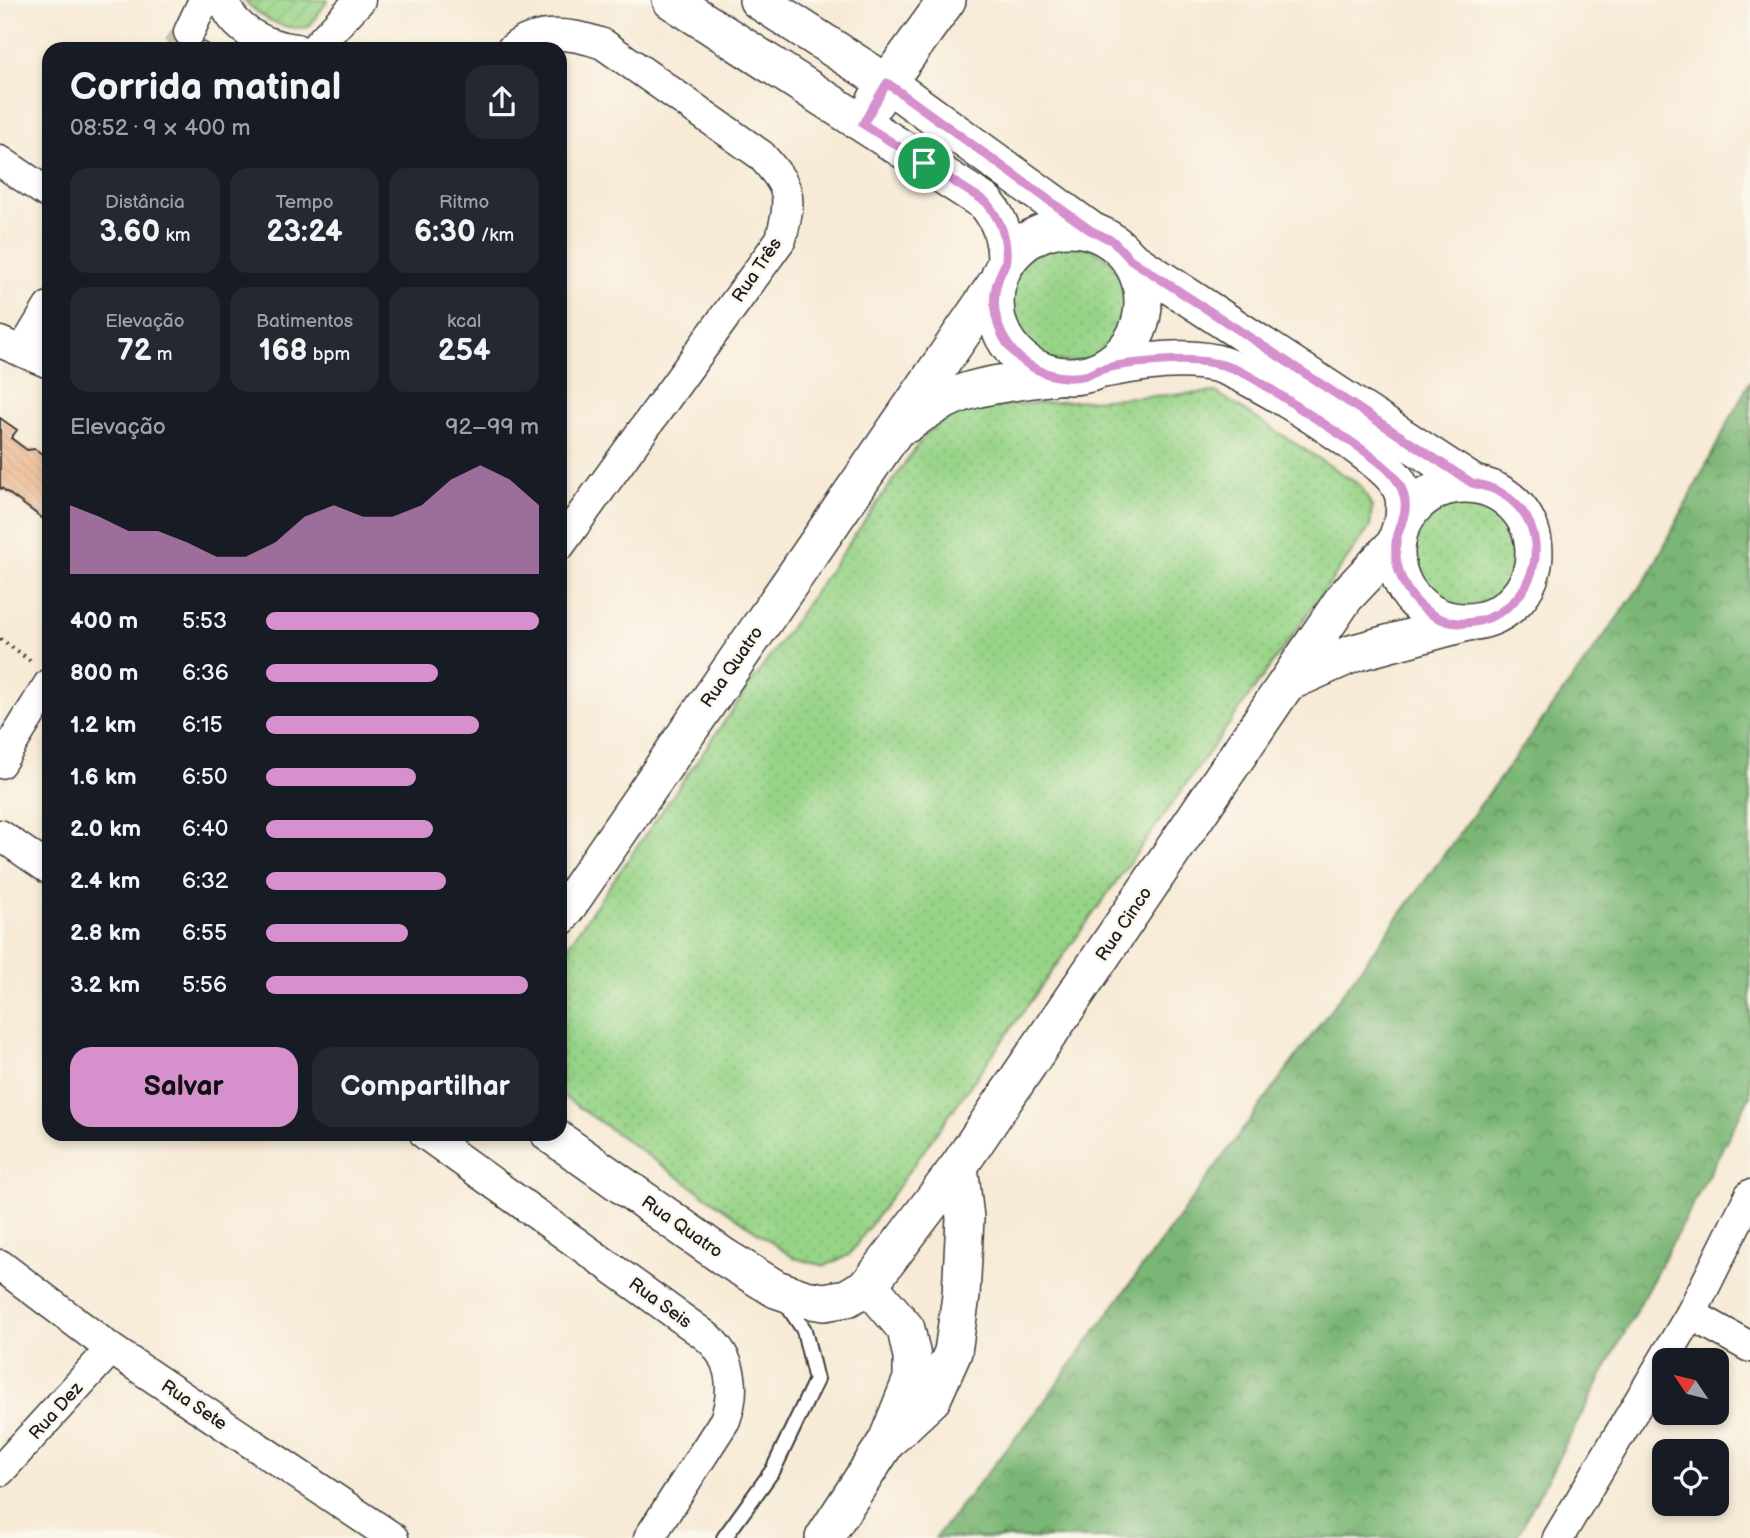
<!DOCTYPE html>
<html lang="pt">
<head>
<meta charset="utf-8">
<style>
  :root { --surface:#171b24; --page:#242831; --text:#f1f3f6; --muted:#9ea1a6; --accent:#d690ce }
  body { margin:0; font-family:"Balsamiq Sans",sans-serif; background:var(--page); color:var(--text); height:100vh; display:flex; flex-direction:column; font-size:26px; white-space:nowrap }
  * { box-sizing:border-box; margin:0 }
  p { font-size:23px; color:var(--muted) }
  .icon { flex:none; width:38px; height:38px; fill:none; stroke:currentColor; stroke-width:2; stroke-linecap:round; stroke-linejoin:round }
  .map { position:relative; flex:1; overflow:hidden }
  .panel { position:absolute; left:42px; top:42px; width:525px; height:1099px; display:flex; flex-direction:column; background:var(--surface); border-radius:21px; box-shadow:0 4px 10px #0003 }
  .panel>* { flex:none }
  .needle { width:46px; rotate:305deg }
  .controls { position:absolute; left:1652px; top:1348px; display:grid; gap:14px }
  .controls a { display:grid; place-items:center; width:77px; height:77px; border-radius:14px; background:var(--surface); box-shadow:0 4px 10px #0003; font-size:35px }
  .pin { position:absolute; display:grid; place-items:center; width:60px; height:60px; color:#fff; margin:-30px; border:4px solid #fff; border-radius:50%; box-shadow:0 2px 7px #0007 }
  .round { display:grid; place-items:center; flex:none; width:74px; height:74px; border-radius:21px; background:var(--page) }
  .summary { display:flex; align-items:center; justify-content:space-between; height:119px; padding:0 28px }
  h1 { font-size:38px; font-weight:600; line-height:52px }
  .stats { display:grid; grid-template-columns:repeat(3,1fr); gap:10px; height:119px; padding:7px 28px }
  .stats div { display:grid; align-content:center; border-radius:18px; background:var(--page); text-align:center }
  .stats b { font-size:30px; font-weight:600 }
  .stats small { font-size:19px; font-weight:400 }
  .stats p { font-size:19px }
  .chart { height:196px; padding:14px 28px }
  .chart p { display:flex; justify-content:space-between }
  .chart svg { width:100%; height:126px; margin-top:7px; fill:var(--accent); opacity:.7 }
  .button { display:flex; gap:14px; margin-top:auto; padding:14px 28px }
  .button a { flex:1; height:80px; border-radius:21px; background:var(--accent); color:#111; font-size:28px; font-weight:600; line-height:80px; text-align:center }
  .button a+a { background:var(--page); color:var(--text) }
  ul { padding:0 28px; list-style:none; font-size:23px }
  li { display:grid; grid-template-columns:112px 84px 1fr; align-items:center; height:52px }
  li i { height:18px; border-radius:9px; background:var(--accent) }
  .map>svg:first-child { display:block }
</style>
</head>
<body>
<div class="map">
<svg width="1750" height="1538" viewBox="0 0 1750 1538">
  <defs>
    <pattern id="grass-dots" width="8" height="8" patternUnits="userSpaceOnUse" patternTransform="scale(1.75)"><rect width="8" height="8" fill="#98d488"/><path d="M2 2h.1M6 6h.1" fill="none" stroke="#82b575" stroke-width="1.8" stroke-linecap="round"/></pattern>
    <pattern id="forest-crowns" width="20" height="18" patternUnits="userSpaceOnUse" patternTransform="scale(1.75)"><rect width="20" height="18" fill="#7ab674"/><path d="M2 6a3 3 0 1 1 6 0M12 15a3 3 0 1 1 6 0" fill="none" stroke="#63935e"/></pattern>
    <pattern id="garden-furrows" width="10" height="10" patternUnits="userSpaceOnUse" patternTransform="scale(1.75)"><rect width="10" height="10" fill="#98d488"/><path d="M-1 1l2-2M0 10L10 0M9 11l2-2" fill="none" stroke="#82b575"/></pattern>
    <pattern id="building-back-hatch" width="6" height="6" patternUnits="userSpaceOnUse" patternTransform="scale(1.75)"><rect width="6" height="6" fill="#ebb68e"/><path d="M-1 5l2 2M0 0l6 6M5-1l2 2" fill="none" stroke="#c99c7a"/></pattern>
  </defs>
  <rect width="100%" height="100%" fill="#fbf7ec"/>
  <filter id="ink" filterUnits="userSpaceOnUse"><feTurbulence type="fractalNoise" baseFrequency=".0143" numOctaves="2"/><feDisplacementMap in="SourceGraphic" scale="14" xChannelSelector="R" yChannelSelector="G"/><feConvolveMatrix kernelMatrix="1 2 1 2 8 2 1 2 1" color-interpolation-filters="sRGB"/></filter>
  <filter id="wash" filterUnits="userSpaceOnUse"><feTurbulence type="fractalNoise" baseFrequency=".00686" numOctaves="4" result="noise"/><feDisplacementMap in="SourceGraphic" scale="28" xChannelSelector="R" yChannelSelector="G"/><feGaussianBlur stdDeviation="1.57" result="paint"/><feColorMatrix in="noise" values="0 0 0 0 0 0 0 0 0 0 0 0 0 0 0 0 0 1.4 0 .05"/><feComposite in="paint" operator="in"/></filter>
  <g filter="url(#wash)">
    <rect width="100%" height="100%" fill="#f7ead6"/>
    <g fill="url(#grass-dots)" stroke="#5a7852" stroke-width="2">
      <circle cx="1068" cy="303" r="59"/>
      <path d="M1216,392L1361,486L1372,507L1370,527L849,1255L825,1266L794,1258L560,1094V957L926,433L961,408Z"/>
      <circle cx="1463" cy="553" r="53"/>
    </g>
    <path fill="url(#forest-crowns)" stroke="#4b6948" stroke-width="2" d="M1750,381V1096L1516,1538H935L1037,1411L1650,573Z"/>
    <path fill="url(#garden-furrows)" stroke="#5a7852" stroke-width="2" d="M244,0H328L309,27C284,32 261,18 244,0Z"/>
    <g id="blocks">
      <g fill="url(#building-back-hatch)">
        <path d="M182,27L214,49H165Z"/>
        <path d="M0,418L17,430L11,438L27,450L35,449L49,459V523L0,487Z"/>
      </g>
    </g>
  </g>
  <g filter="url(#ink)">
    <use href="#blocks" fill-opacity="0" stroke="#3d3b38" stroke-width="2"/>
    <g fill="none" stroke-linecap="round" stroke-linejoin="round">
      <path stroke="#cbc1b1" stroke-width="30" stroke-dasharray="30 15" stroke-linecap="butt" d="M176,49L189,32"/>
      <g stroke="#3d3b38" stroke-width="18">
        <path id="service" d="M724,1538L773,1470L816,1380L804,1330L784,1300"/>
      </g>
      <g stroke="#3d3b38" stroke-width="33">
        <g id="minor">
          <path d="M223,0C233,30 266,46 296,49"/>
          <path d="M189,32L204,0"/>
          <path d="M314,49L360,0"/>
          <path d="M512,49C538,28 574,34 603,44L761,155C791,189 792,195 781,239L560,545"/>
          <path d="M0,161L49,194"/>
          <path d="M0,342L49,363"/>
          <path d="M23,350L49,307"/>
          <path d="M0,763L49,684"/>
          <path d="M0,835L49,869"/>
          <path d="M425,1134L695,1328C702,1333 711,1339 716,1346C734,1367 734,1396 725,1420L649,1538"/>
          <path d="M0,1265L111,1349L393,1538"/>
          <path d="M1691,1314L1750,1347"/>
          <path d="M0,1471L111,1349"/>
          <path d="M1558,1538L1691,1314L1750,1195"/>
        </g>
      </g>
      <g stroke="#3d3b38" stroke-width="40">
        <g id="tertiary">
          <path d="M671,0L986,203C1001,221 1006,239 1006,263"/>
          <path d="M758,0L887,83L1090,230"/>
          <path d="M875,102L887,83L947,0"/>
          <circle cx="1069" cy="302" r="74"/>
          <path d="M1130,259L1472,483"/>
          <path d="M1103,369C1139,363 1178,355 1215,363C1248,370 1382,455 1398,483C1406,495 1405,505 1404,519"/>
          <path d="M907,424C958,384 995,385 1056,376"/>
          <circle cx="1465" cy="553" r="69"/>
          <path d="M1289,682L1354,653L1464,623"/>
          <path d="M560,917L998,281"/>
          <path d="M550,1134L724,1257L776,1289L805,1299L824,1302L847,1298L869,1285L959,1166L1345,597L1397,542"/>
          <path d="M887,1441L932,1399L953,1352L961,1296L965,1218L959,1166"/>
          <path d="M824,1538L887,1441L912,1379V1357L906,1329L869,1285"/>
        </g>
      </g>
      <g stroke="#3d3b38" stroke-width="4.5" stroke-dasharray="2 5" stroke-linecap="butt">
        <path d="M0,489L1,488"/>
        <path d="M0,639L31,661"/>
      </g>
      <use href="#service" stroke="#fff" stroke-width="14"/>
      <use href="#minor" stroke="#fff" stroke-width="30"/>
      <use href="#tertiary" stroke="#fff" stroke-width="37"/>
    </g>
  </g>
  <g fill="none" stroke-linecap="round" stroke-linejoin="round" filter="url(#ink)">
    <g stroke="#fff" stroke-width="14">
      <path id="route" d="M887,83L1090,230L1113,241L1130,259L1472,483C1486,486 1498,489 1510,499C1561,540 1529,618 1467,623C1424,626 1392,583 1396,542C1398,527 1409,513 1404,496C1399,475 1380,462 1363,450C1340,434 1316,419 1292,403C1268,388 1242,367 1213,363C1192,359 1170,360 1150,362C1134,363 1117,365 1103,369C1097,370 1093,373 1088,375C1060,382 1030,372 1012,350C996,331 990,303 998,280C1000,273 1005,267 1006,260C1008,238 1000,219 986,202L863,124Z"/>
    </g>
    <use href="#route" stroke="#d690ce" stroke-width="9"/>
  </g>
  <g text-anchor="middle" dominant-baseline="central" stroke-width="5" stroke-linejoin="round" paint-order="stroke">
    <g font-size="18" fill="#1c1c1c" stroke="#fbf7ec">
      <text transform="translate(757 270) rotate(-56)">Rua Três</text>
      <text transform="translate(732 667) rotate(-55)">Rua Quatro</text>
      <text transform="translate(1124 924) rotate(-56)">Rua Cinco</text>
      <text transform="translate(682 1227) rotate(35)">Rua Quatro</text>
      <text transform="translate(660 1303) rotate(36)">Rua Seis</text>
      <text transform="translate(194 1405) rotate(34)">Rua Sete</text>
      <text transform="translate(56 1411) rotate(-48)">Rua Dez</text>
    </g>
  </g>
</svg>
<div class="controls">
<a><svg class="needle" viewBox="-14 -14 28 28"><path d="M0-13l5 13h-10z" fill="#e53935"/><path d="M0 13l5-13h-10z" fill="#9ea1a6"/></svg></a>
<a><svg class="icon" aria-label="locate" viewBox="0 0 24 24"><circle cx="12" cy="12" r="6"/><path d="M12 2v4M12 18v4M2 12h4M18 12h4"/></svg></a>
</div>
<div class="pin" style="left:924px;top:163px;background:#1e9e55"><svg class="icon" aria-label="arrive" viewBox="0 0 24 24"><path d="M6 21V4h12l-3 4 3 4H6"/></svg></div>
<section class="panel">
<div class="summary"><div><h1>Corrida matinal</h1><p>08:52 · 9 × 400 m</p></div><a class="round"><svg class="icon" aria-label="share" viewBox="0 0 24 24"><path d="M12 15V3M7 8l5-5 5 5M5 13v7h14v-7"/></svg></a></div>
<div class="stats">
<div><p>Distância</p><b>3.60<small> km</small></b></div>
<div><p>Tempo</p><b>23:24</b></div>
<div><p>Ritmo</p><b>6:30<small> /km</small></b></div>
</div>
<div class="stats">
<div><p>Elevação</p><b>72<small> m</small></b></div>
<div><p>Batimentos</p><b>168<small> bpm</small></b></div>
<div><p>kcal</p><b>254</b></div>
</div>
<div class="chart"><p><span>Elevação</span>92–99 m</p>
<svg viewBox="0 0 160 44" preserveAspectRatio="none"><path d="M0 44V20L10 24L20 29L30 29L40 33L50 38L60 38L70 33L80 24L90 20L100 24L110 24L120 20L130 11L140 6L150 11L160 20V44z"/></svg>
</div>
<ul>
<li><b>400 m</b>5:53<i style="width:100%"></i></li>
<li><b>800 m</b>6:36<i style="width:63%"></i></li>
<li><b>1.2 km</b>6:15<i style="width:78%"></i></li>
<li><b>1.6 km</b>6:50<i style="width:55%"></i></li>
<li><b>2.0 km</b>6:40<i style="width:61%"></i></li>
<li><b>2.4 km</b>6:32<i style="width:66%"></i></li>
<li><b>2.8 km</b>6:55<i style="width:52%"></i></li>
<li><b>3.2 km</b>5:56<i style="width:96%"></i></li>
</ul>
<div class="button"><a>Salvar</a><a>Compartilhar</a></div>
</section>
</div>
</body>
</html>
